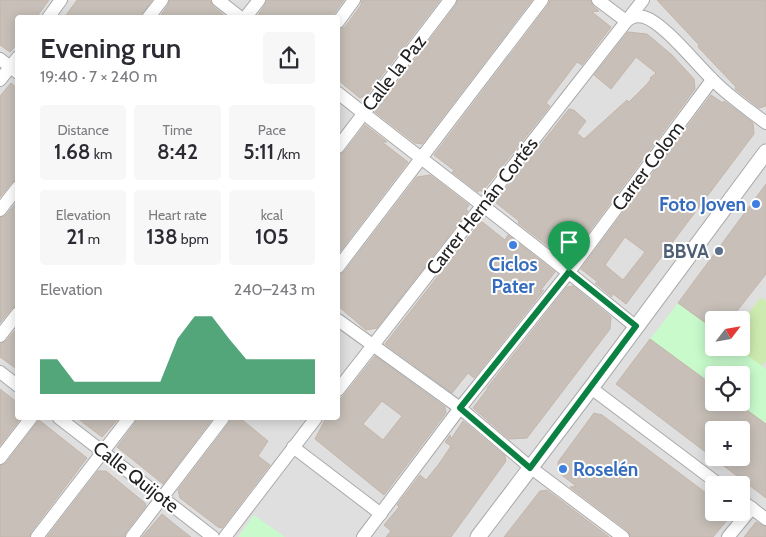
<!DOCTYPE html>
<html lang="en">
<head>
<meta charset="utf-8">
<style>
  :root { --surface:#fff; --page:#f7f7f7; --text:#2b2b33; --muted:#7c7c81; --accent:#0b8043 }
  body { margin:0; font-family:Cabin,sans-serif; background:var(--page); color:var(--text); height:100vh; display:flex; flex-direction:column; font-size:19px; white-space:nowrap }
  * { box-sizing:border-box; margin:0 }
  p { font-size:16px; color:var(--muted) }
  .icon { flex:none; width:28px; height:28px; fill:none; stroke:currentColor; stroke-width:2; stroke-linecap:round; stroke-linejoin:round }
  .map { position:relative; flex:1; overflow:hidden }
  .side { position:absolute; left:15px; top:15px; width:325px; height:405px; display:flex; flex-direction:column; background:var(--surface); border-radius:5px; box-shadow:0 2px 12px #0003 }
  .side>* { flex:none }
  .needle { width:32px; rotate:59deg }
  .fabs { position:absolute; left:705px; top:311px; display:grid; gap:10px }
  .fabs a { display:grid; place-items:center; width:45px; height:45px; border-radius:5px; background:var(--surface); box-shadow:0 2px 12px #0003; font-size:25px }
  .pin { position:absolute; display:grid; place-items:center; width:42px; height:42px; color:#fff; margin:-51px -21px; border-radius:50% 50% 50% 0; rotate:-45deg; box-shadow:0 0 5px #0007 }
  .pin .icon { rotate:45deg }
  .round { display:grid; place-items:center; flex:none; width:52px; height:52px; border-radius:5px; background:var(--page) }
  .summary { display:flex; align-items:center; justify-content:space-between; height:85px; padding:0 25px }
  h1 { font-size:28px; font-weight:600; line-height:38px }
  .stats { display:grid; grid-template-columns:repeat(3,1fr); gap:8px; height:85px; padding:5px 25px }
  .stats div { display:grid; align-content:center; border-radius:5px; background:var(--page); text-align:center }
  .stats b { font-size:21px; font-weight:600 }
  .stats small { font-size:14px; font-weight:400 }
  .stats p { font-size:14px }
  .chart { height:140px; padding:10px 25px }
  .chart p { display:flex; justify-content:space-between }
  .chart svg { width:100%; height:90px; margin-top:5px; fill:var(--accent); opacity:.7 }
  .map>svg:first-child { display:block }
</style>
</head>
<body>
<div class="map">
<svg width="766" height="537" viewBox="0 0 766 537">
  <rect width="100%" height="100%" fill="#f2efe9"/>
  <path fill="#e0dfdf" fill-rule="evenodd" d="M0,0H766V537H0ZM18,18H338V418H18ZM714,320H741V348H714ZM714,375H741V402H714ZM714,430H741V458H714ZM714,485H741V512H714Z"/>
  <path fill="#cdebb0" d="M761,297L766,301V361L762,366L737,348H741V323Z"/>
  <g fill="#c8facc">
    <path d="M678,303L714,329V348H737L766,369V425L736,403L741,402V375H714V386L650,339Z"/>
    <path d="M254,515L285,537H238Z"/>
  </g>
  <g fill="#c7bfb8" stroke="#c4b6ab" fill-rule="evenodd">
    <path d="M0,0H49L36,18H18V43L10,52L0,45Z"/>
    <path d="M77,0H152L140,18H64Z"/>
    <path d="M170,0H210L213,6L227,18H159L168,5Z"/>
    <path d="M267,0H344L331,18H256L265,5Z"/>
    <path d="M362,0H440L367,95L360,98L338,80V30L345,27L361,5Z"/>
    <path d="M458,0H532L422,144L415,143L375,112L456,5Z"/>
    <path d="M550,0H590L593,6L599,11L592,12L611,27L582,65L577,62L546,103L550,106L482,192L480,190L478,192L452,172L455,171L434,155L548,5Z"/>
    <path d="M657,0H766V106L759,108L735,89L736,87L698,47L699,45Z"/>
    <path d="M628,32L647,34L672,55L694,79L695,89L568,260L566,258L565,259L518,223L519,221L495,202L569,109L574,110L586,121L577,133L584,139L627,100L629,102L647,84L651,79L650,78L656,73L636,57L611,89L594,75Z"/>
    <path d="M11,83L18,89V179L12,182L0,197V96Z"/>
    <path d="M711,95L723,103L724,101L753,123L754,134L626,304L612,293V297L595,283H599L581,269ZM625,237L645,252L623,280L605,265Z"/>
    <path d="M365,125L387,142H382L408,162L338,254V155L344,152Z"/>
    <path d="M430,175L469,205L466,209L468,211L377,328L366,330L338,306V275L344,272L417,177Z"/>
    <path d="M766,184V274L730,320H714V329L678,303Z"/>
    <path d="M18,201V305L12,308L0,323V218L6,215Z"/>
    <path d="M481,221L505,240L508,235L555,272L540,291L544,290L474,378L468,373L452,393L385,344Z"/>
    <path d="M573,286L611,317L610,329L527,438L509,439L473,408L488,388H487L567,287Z"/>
    <path d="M18,327V370L0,357V344L6,341Z"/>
    <path d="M650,339L714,386V402H736L766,424V498L616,384ZM714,430H741V458H714Z"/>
    <path d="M375,356L445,407L446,413L384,495L315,439L326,418H338V401L344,395ZM382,401L402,416L383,440L363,424Z"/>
    <path d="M0,389L18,403V418H21L0,445Z"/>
    <path d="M594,413L602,415L714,499V512H734L713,537H631L628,531L570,487L576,486L558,472V462Z"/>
    <path d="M77,418H119L102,437Z"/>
    <path d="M137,418H213L163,484L117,447L135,423Z"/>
    <path d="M231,418H240L268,441L258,456L270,465L222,528L218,527L180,498L178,490L229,423Z"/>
    <path d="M39,420L87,458L31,532L29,537H0V466L6,463Z"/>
    <path d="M463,421L505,456L506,461L451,537H386L391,531L384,525L399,507L397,505L420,475L426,480L439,464L451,446L445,442L450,435L451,439Z"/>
    <path d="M98,471H106L145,503L146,506L126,532L124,537H47Z"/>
    <path d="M547,490L609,537H504L540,491Z"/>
    <path d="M162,514L178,527L191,537H142Z"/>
    <path d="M756,522L766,527V537H744Z"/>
  </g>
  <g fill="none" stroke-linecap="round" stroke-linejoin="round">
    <g stroke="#a9a9a9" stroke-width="14">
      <g id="minor">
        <path d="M218,0L241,18"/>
        <path d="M598,0L626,21C632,17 636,15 644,17C664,23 696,64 712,79C728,96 748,109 766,123"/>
        <path d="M48,18L61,0"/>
        <path d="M148,18L162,0"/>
        <path d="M245,18L259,0"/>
        <path d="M338,22L354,0"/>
        <path d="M0,59L18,73"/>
        <path d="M0,80L18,57"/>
        <path d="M338,93C437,172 538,246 636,327"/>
        <path d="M338,147L450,0"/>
        <path d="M0,210L18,187"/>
        <path d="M338,267L542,0"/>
        <path d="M338,320L460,408L530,467L623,537"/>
        <path d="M0,336L18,313"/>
        <path d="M0,372L18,386"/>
        <path d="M591,388L720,485"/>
        <path d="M338,390L643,0"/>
        <path d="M59,418L213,537"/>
        <path d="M293,447L381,514"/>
        <path d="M0,458L31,418"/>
        <path d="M741,500L766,519"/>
        <path d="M37,537L129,418"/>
        <path d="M132,537L223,418"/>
        <path d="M225,537L316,418"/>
        <path d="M363,537L460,408L569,272L712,80"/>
        <path d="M728,537L752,508"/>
      </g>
    </g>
    <g stroke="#a9a9a9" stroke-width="17">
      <path id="tertiary" d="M478,537L591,388L766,152"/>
    </g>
    <use href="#minor" stroke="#fff" stroke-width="12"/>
    <use href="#tertiary" stroke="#fff" stroke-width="15"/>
  </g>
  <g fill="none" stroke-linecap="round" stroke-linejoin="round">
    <g stroke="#fff" stroke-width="10">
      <path id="route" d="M569,272L636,326L530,468L460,408Z"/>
    </g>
    <use href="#route" stroke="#0b8043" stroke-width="6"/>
  </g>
  <g fill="#3f7fe0" stroke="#fff" stroke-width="2">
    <circle cx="756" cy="204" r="5"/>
    <circle cx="513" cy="245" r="5"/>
    <circle cx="563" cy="469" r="5"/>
  </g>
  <circle fill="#5c6f8a" stroke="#fff" stroke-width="2" cx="719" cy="251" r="5"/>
  <g text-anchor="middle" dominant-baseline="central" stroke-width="4" stroke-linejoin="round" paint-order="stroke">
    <g font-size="19" fill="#222" stroke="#fff">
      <text transform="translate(394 73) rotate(-52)">Calle la Paz</text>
      <text transform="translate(648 166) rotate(-53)">Carrer Colom</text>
      <text transform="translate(482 206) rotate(-52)">Carrer Hernán Cortés</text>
      <text transform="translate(136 477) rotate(38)">Calle Quijote</text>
    </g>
    <g font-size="19" font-weight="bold" fill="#366cbe" stroke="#fff" text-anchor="end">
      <text x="746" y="204">Foto Joven</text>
      <text x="513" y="264" text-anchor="middle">Ciclos<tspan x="513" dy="22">Pater</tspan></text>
      <text x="573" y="469" text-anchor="start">Roselén</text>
    </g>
    <g font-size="19" font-weight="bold" fill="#4e5e75" stroke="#fff" text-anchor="end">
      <text x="709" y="251">BBVA</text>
    </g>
  </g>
</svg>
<div class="fabs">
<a><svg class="needle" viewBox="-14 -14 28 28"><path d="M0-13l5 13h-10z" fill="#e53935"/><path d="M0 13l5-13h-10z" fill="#7c7c81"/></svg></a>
<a><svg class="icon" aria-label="locate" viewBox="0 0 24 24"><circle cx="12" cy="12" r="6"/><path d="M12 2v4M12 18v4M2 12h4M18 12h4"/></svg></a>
<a>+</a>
<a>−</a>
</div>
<div class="pin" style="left:569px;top:272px;background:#1e9e55"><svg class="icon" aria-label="arrive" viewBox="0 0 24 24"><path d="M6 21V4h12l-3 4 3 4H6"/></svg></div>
<section class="side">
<div class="summary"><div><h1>Evening run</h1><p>19:40 · 7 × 240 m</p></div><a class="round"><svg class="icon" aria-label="share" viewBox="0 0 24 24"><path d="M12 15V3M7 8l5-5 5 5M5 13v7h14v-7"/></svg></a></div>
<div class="stats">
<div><p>Distance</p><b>1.68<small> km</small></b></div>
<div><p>Time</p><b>8:42</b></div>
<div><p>Pace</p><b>5:11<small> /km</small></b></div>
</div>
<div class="stats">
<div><p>Elevation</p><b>21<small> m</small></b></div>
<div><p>Heart rate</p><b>138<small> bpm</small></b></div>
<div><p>kcal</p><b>105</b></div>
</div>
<div class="chart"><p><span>Elevation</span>240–243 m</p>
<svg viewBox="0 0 160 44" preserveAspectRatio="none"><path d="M0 44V27L10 27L20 38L30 38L40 38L50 38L60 38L70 38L80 17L90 6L100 6L110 17L120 27L130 27L140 27L150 27L160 27V44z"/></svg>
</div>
</section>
</div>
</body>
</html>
